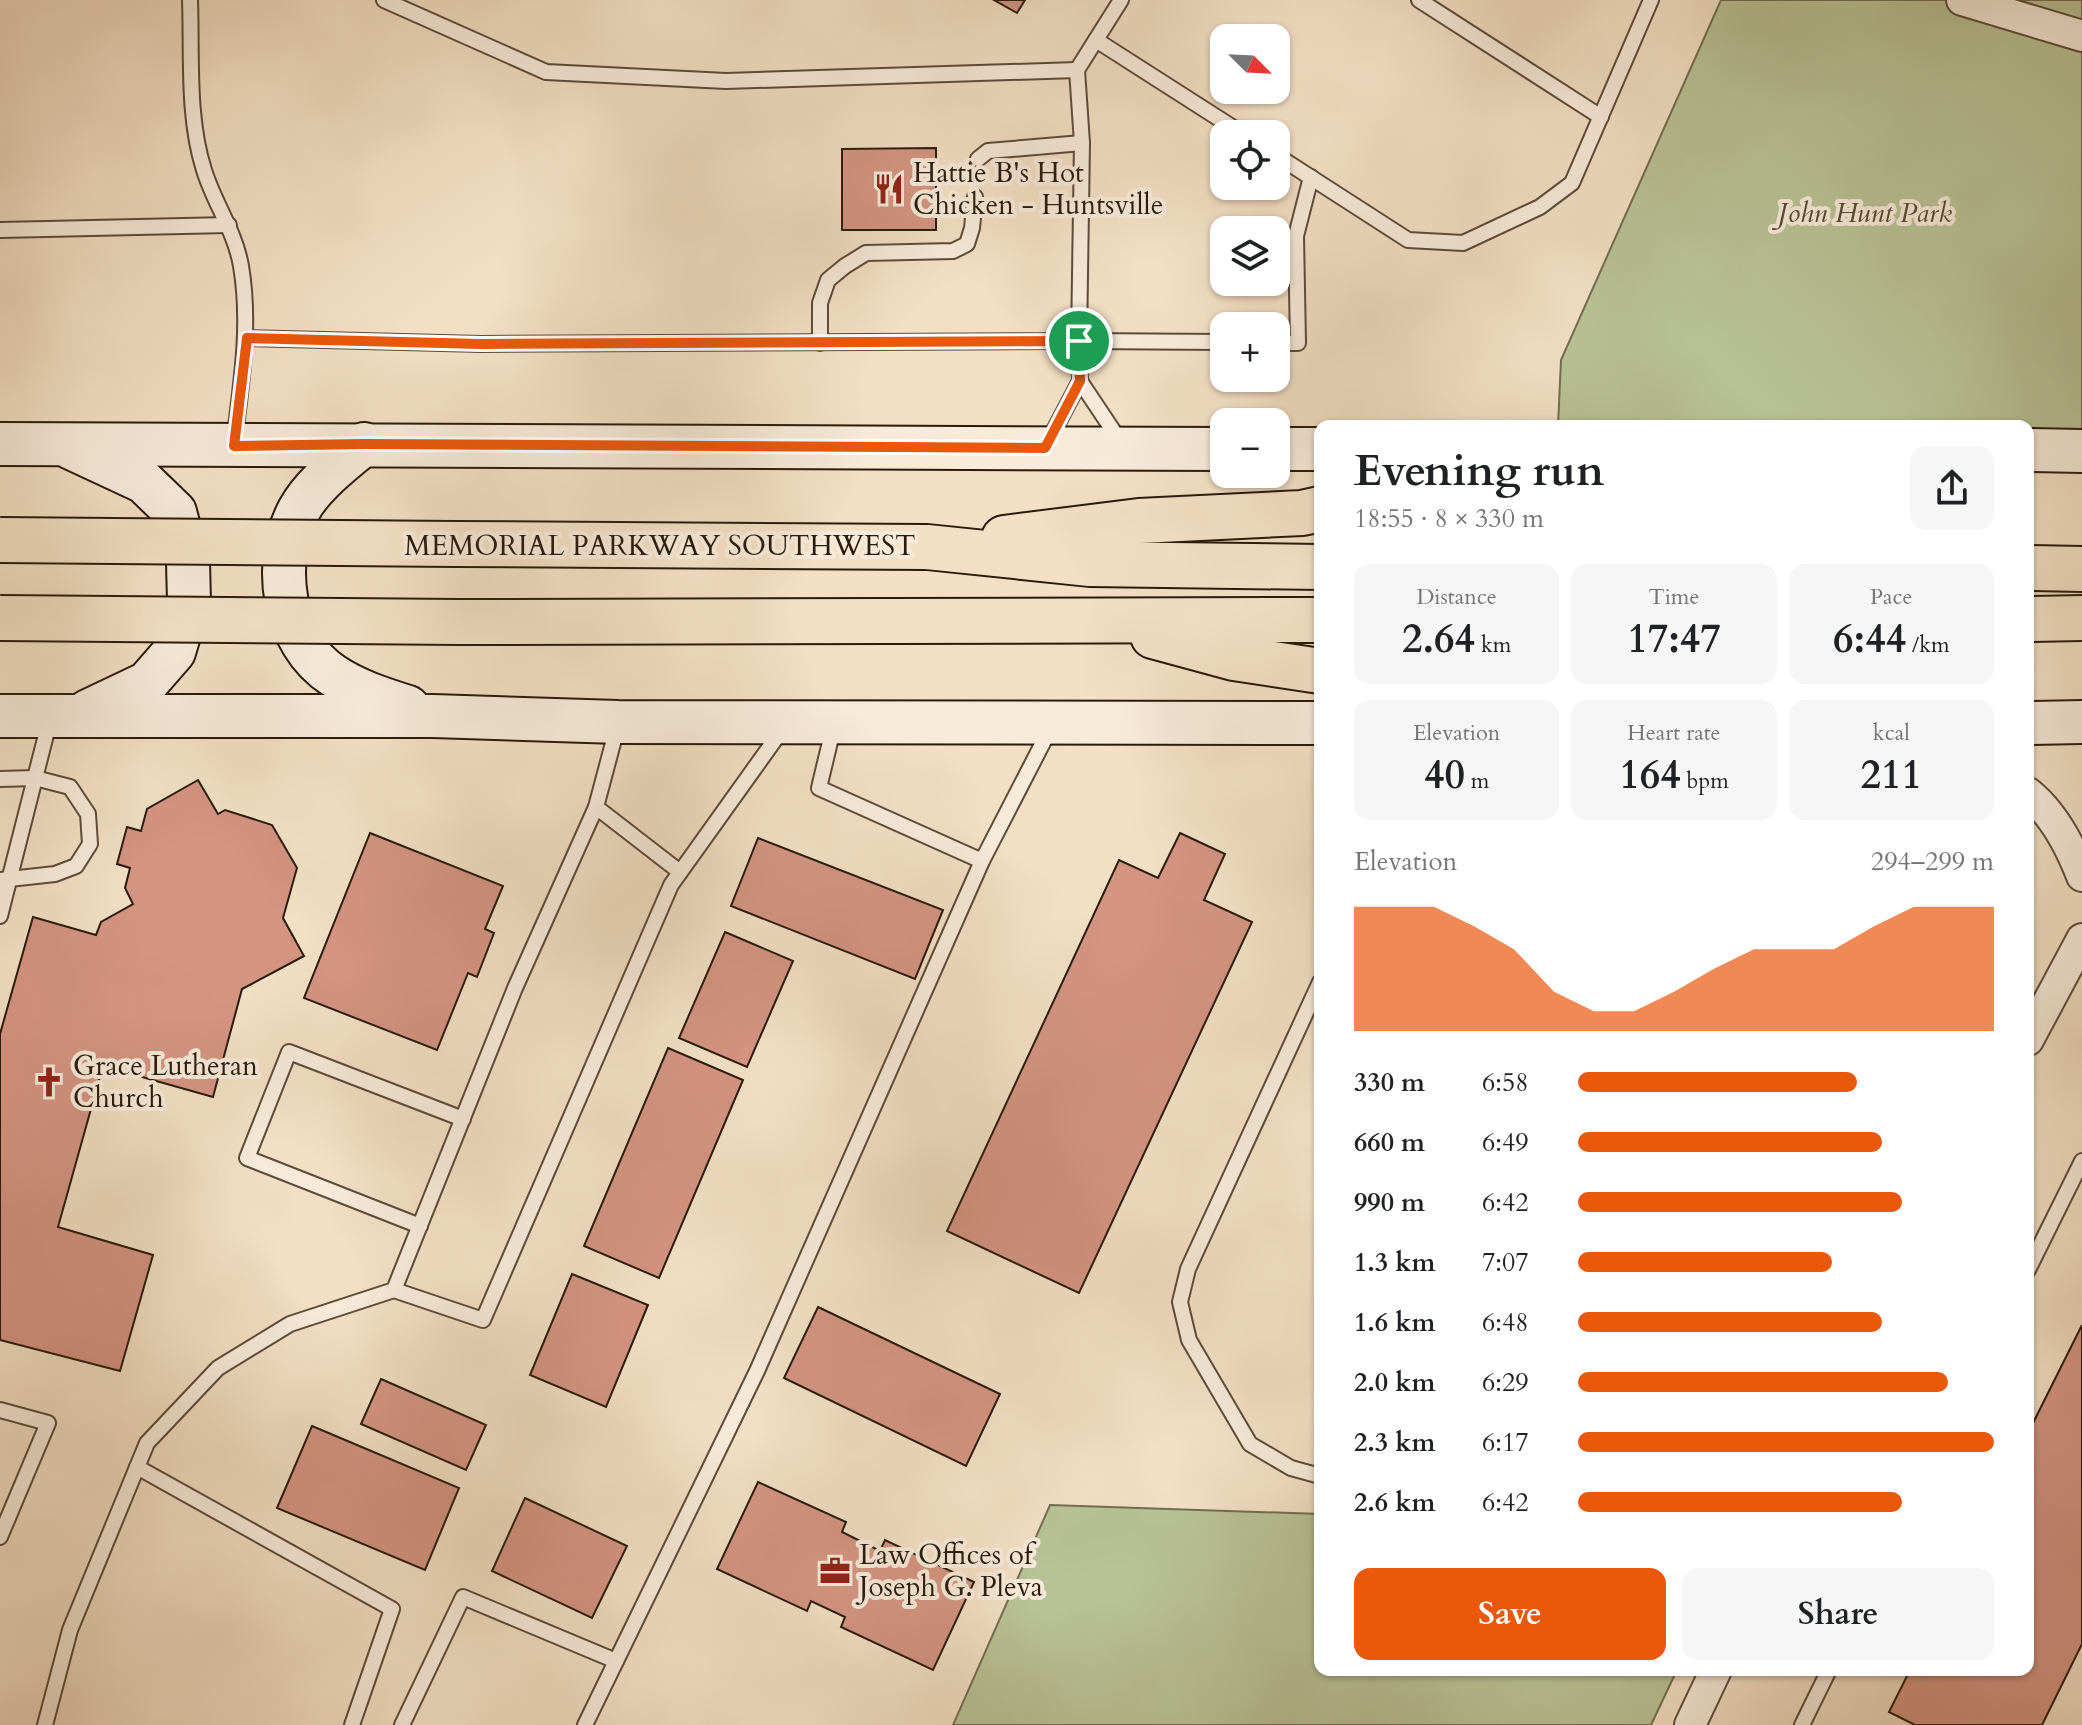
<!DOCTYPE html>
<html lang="en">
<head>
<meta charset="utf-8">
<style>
  :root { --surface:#fff; --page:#f6f6f6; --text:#202124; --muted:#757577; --accent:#ea580c }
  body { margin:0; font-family:Cardo,serif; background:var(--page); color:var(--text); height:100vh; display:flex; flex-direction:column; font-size:30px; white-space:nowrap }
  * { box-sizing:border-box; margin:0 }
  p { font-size:26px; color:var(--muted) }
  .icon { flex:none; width:44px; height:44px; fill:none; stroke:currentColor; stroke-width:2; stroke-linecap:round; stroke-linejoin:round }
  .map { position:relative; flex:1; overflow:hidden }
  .panel { position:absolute; left:1314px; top:420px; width:720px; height:1256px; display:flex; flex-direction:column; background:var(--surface); border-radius:16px; box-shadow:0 2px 6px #0004 }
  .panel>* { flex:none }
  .needle { width:52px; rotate:114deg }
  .buttons { position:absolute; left:1210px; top:24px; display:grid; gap:16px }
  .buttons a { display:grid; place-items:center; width:80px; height:80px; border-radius:16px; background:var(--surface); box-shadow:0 2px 6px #0004; font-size:40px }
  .pin { position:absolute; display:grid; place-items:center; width:68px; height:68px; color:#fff; margin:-34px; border:4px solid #fff; border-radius:50%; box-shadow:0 2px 8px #0007 }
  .round { display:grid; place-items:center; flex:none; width:84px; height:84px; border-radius:16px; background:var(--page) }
  .head { display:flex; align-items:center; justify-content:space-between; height:136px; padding:0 40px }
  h1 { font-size:44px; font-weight:700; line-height:60px }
  .figures { display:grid; grid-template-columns:repeat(3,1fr); gap:12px; height:136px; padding:8px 40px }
  .figures div { display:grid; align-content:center; border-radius:16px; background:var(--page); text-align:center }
  .figures b { font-size:40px; font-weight:700 }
  .figures small { font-size:22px; font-weight:400 }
  .figures p { font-size:22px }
  .chart { height:224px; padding:16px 40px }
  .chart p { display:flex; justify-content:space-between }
  .chart svg { width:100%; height:144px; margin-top:8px; fill:var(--accent); opacity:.7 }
  .cta { display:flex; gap:16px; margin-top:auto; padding:16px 40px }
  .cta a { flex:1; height:92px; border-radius:16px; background:var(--accent); color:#fff; font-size:32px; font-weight:700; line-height:92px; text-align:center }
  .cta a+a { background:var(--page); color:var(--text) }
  ul { padding:0 40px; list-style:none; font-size:26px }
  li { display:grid; grid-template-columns:128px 96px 1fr; align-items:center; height:60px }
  li i { height:20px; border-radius:10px; background:var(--accent) }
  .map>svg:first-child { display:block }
</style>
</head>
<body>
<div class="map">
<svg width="2082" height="1725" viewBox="0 0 2082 1725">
  <rect width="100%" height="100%" fill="#f2dfc4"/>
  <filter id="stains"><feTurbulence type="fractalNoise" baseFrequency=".0025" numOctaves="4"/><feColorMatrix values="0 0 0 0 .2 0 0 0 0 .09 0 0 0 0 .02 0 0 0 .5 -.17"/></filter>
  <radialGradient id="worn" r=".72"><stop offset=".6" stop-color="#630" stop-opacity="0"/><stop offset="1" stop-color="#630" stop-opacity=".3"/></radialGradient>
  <g fill="#b8c296" stroke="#706e50" stroke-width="2">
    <path d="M1721,0H2082V451L2028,450V426H1558L1561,360Z"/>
    <path d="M1050,1505L1320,1514V1670H1677L1651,1725H953Z"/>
  </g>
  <g fill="#d39482" stroke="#291a09" stroke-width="2">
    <path d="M994,0H1025L1017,13Z"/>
    <path d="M936,148V230H842V149Z"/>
    <path d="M198,780L218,814L225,810L272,825L297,868L283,918L304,956L242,989L213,1097L103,1066L58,1227L153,1255L120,1371L0,1340V1034L33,917L96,935L101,922L133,904L125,888L130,868L117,864L127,827L141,831L147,809Z"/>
    <path d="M370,833L503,886L485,929L494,933L477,977L468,973L437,1050L304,998Z"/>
    <path d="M1180,833L1225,854L1204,900L1252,922L1079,1293L947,1231L1119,860L1158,878Z"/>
    <path d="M758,838L943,910L915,979L731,906Z"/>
    <path d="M725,932L793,961L747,1067L679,1038Z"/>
    <path d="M668,1048L743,1080L659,1278L584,1246Z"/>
    <path d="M572,1274L648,1305L606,1407L530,1375Z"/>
    <path d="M818,1307L1000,1394L966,1466L784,1378Z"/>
    <path d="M2082,1325V1644L2042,1725H1915L1889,1712L1910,1670H2028V1433Z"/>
    <path d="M381,1379L486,1425L466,1470L361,1424Z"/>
    <path d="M312,1426L459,1488L425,1570L277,1508Z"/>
    <path d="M758,1482L846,1522L842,1532L880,1551L885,1540L974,1582L933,1670L841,1627L845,1617L811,1601L807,1611L717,1569Z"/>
    <path d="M525,1498L627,1546L592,1618L492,1571Z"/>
  </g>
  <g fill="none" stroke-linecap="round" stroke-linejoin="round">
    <g stroke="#5b4b38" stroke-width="18">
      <g id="service">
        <path d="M190,0C192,55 187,117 204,170C214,203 235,231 241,266C251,326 241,384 234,443"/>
        <path d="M384,0L546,72L726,81L1077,70"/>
        <path d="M1419,0L1601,117"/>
        <path d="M1096,40L1243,134"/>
        <path d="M1276,155L1408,240L1463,243L1540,207L1572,183L1651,0"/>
        <path d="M978,159L988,151L1082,143"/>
        <path d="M0,230L229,225"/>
        <path d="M247,338L481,344L1079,341L1082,143L1077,70L1121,0"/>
        <path d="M820,343V303L828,280L845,266L866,253L953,251L967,244L972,228L975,197"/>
        <path d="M1276,343H1298L1296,236L1311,177"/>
        <path d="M1080,381L1120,441"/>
        <path d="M1047,444L1080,381L1079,341L1224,342"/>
        <path d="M834,725L819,788L982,861"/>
        <path d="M0,779L35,778L70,787L88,814L90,844L76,866L55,874L0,880"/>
        <path d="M596,807L680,872"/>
        <path d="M0,916L50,719"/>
        <path d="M1320,982L1188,1269L1180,1302L1189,1340L1250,1444L1291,1468L1320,1476"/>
        <path d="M420,1226L247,1158L289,1052L463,1119"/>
        <path d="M2028,1270L2082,1161"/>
        <path d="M394,1290L483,1320L671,885L784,727"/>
        <path d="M0,1410L48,1423L0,1537"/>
        <path d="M137,1467L392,1609L352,1725"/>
        <path d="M45,1725L70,1630L147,1443L218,1368L290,1324L394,1290L515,988L596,807L617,728"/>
        <path d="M402,1725L463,1597L616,1661"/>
        <path d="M585,1725L757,1371L982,861L1050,729"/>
        <path d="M1802,1725L1829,1670"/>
      </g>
    </g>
    <g stroke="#5b4b38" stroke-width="34">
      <g id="minor">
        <path d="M1962,0L2082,36"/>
        <path d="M2028,793C2054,814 2070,845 2082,876"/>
        <path d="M2028,1040L2082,939"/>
        <path d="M1690,1725L1716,1670"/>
      </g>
    </g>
    <g stroke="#291a09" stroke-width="46">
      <g id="secondary">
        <path d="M0,444L1224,449"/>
        <path d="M364,444C342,463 313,484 299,510C271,562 282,643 334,676C357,691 383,699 408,707"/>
        <path d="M71,448L144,482L175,512L188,562L189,602L174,652L147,683L88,711"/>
        <path d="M1276,449H1320"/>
        <path d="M2028,450L2082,451"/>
        <path d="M0,716H433L618,722L1320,723"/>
        <path d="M2028,723L2082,722"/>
      </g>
    </g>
    <g stroke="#291a09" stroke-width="48">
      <g id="motorway">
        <path d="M1004,538L1139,521L1302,513L1320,509"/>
        <path d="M455,544L927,547L1090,564L1320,567"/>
        <path d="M2028,568L2082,569"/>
        <path d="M2028,619L2082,618"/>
        <path d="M459,622L1320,620"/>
        <path d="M1153,636L1234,658L1320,671"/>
      </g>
    </g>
    <use href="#service" stroke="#f7ead9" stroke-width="14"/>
    <use href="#minor" stroke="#f7ead9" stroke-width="30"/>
    <use href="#secondary" stroke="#f7ead9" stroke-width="42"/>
    <use href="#motorway" stroke="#f2dfc4" stroke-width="44"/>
    <g stroke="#291a09" stroke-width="48" stroke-linecap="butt">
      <g id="motorway-bridge">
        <path d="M0,540L455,544"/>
        <path d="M0,618L459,622"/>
      </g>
    </g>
    <use href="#motorway-bridge" stroke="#f2dfc4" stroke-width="44"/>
  </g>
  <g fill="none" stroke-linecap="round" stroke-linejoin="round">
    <g stroke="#fff" stroke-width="16">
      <path id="route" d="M247,338L481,344L1079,341L1080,381L1045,448L364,444L234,446Z"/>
    </g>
    <use href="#route" stroke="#ea580c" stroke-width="10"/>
  </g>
  <defs>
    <g id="restaurant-bare" transform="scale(2.4)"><path d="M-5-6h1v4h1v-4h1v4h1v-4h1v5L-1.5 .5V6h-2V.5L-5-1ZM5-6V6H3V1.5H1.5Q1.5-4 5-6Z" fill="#8f2418" stroke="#f7ead9" stroke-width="2.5" paint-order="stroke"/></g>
    <g id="church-bare" transform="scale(2.4)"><path d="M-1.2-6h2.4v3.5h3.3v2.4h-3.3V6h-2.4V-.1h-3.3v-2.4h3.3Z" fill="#8f2418" stroke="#f7ead9" stroke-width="2.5" paint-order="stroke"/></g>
    <g id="office-bare" transform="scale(2.4)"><path d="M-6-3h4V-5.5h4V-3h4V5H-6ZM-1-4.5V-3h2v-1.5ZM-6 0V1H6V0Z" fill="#8f2418" stroke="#f7ead9" stroke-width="2.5" paint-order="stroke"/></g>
  </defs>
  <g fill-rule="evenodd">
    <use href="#restaurant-bare" x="889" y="189"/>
    <use href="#church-bare" x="49" y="1082"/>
    <use href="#office-bare" x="835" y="1571"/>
  </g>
  <g text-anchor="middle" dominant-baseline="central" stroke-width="8" stroke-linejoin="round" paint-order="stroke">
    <g font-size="28" fill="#291a09" stroke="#f7ead9" text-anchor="start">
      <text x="913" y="173">Hattie B's Hot<tspan x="913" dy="32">Chicken - Huntsville</tspan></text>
      <text x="73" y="1066">Grace Lutheran<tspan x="73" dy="32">Church</tspan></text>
      <text x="859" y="1555">Law Offices of<tspan x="859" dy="32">Joseph G. Pleva</tspan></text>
    </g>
    <g font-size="28" font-style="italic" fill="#544c33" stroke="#f7ead9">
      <text x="1865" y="213">John Hunt Park</text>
    </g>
    <g font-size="28" fill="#291a09" stroke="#f7ead9">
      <text x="660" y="546">MEMORIAL PARKWAY SOUTHWEST</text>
    </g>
  </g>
  <rect width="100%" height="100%" filter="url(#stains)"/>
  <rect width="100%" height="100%" fill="url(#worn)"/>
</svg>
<div class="buttons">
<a><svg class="needle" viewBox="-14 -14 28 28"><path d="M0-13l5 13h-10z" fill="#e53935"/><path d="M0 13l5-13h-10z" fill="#757577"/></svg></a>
<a><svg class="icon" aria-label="locate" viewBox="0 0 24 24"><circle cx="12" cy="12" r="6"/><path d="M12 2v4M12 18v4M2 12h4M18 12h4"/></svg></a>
<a><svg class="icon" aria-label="layers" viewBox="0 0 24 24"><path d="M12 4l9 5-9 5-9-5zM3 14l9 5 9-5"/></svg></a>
<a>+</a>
<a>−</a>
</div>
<div class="pin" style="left:1079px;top:341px;background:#1e9e55"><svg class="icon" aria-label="arrive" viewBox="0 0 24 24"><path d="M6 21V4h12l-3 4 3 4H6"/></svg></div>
<section class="panel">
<div class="head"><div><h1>Evening run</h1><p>18:55 · 8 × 330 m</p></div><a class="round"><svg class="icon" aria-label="share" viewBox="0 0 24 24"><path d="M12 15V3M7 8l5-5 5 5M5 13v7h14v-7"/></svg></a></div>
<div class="figures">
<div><p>Distance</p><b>2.64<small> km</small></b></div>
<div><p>Time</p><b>17:47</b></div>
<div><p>Pace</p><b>6:44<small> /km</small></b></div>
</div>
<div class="figures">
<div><p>Elevation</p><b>40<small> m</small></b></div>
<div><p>Heart rate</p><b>164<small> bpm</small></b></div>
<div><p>kcal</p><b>211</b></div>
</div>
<div class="chart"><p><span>Elevation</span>294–299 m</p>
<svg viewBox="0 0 160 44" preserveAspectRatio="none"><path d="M0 44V6L10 6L20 6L30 12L40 19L50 32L60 38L70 38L80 32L90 25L100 19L110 19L120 19L130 12L140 6L150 6L160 6V44z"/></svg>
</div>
<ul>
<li><b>330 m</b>6:58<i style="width:67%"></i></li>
<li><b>660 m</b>6:49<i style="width:73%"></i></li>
<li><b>990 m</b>6:42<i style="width:78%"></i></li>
<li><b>1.3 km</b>7:07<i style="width:61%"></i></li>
<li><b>1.6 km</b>6:48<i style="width:73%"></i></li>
<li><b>2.0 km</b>6:29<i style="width:89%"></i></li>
<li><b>2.3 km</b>6:17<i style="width:100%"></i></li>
<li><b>2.6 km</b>6:42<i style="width:78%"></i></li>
</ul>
<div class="cta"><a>Save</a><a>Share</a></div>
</section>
</div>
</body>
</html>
